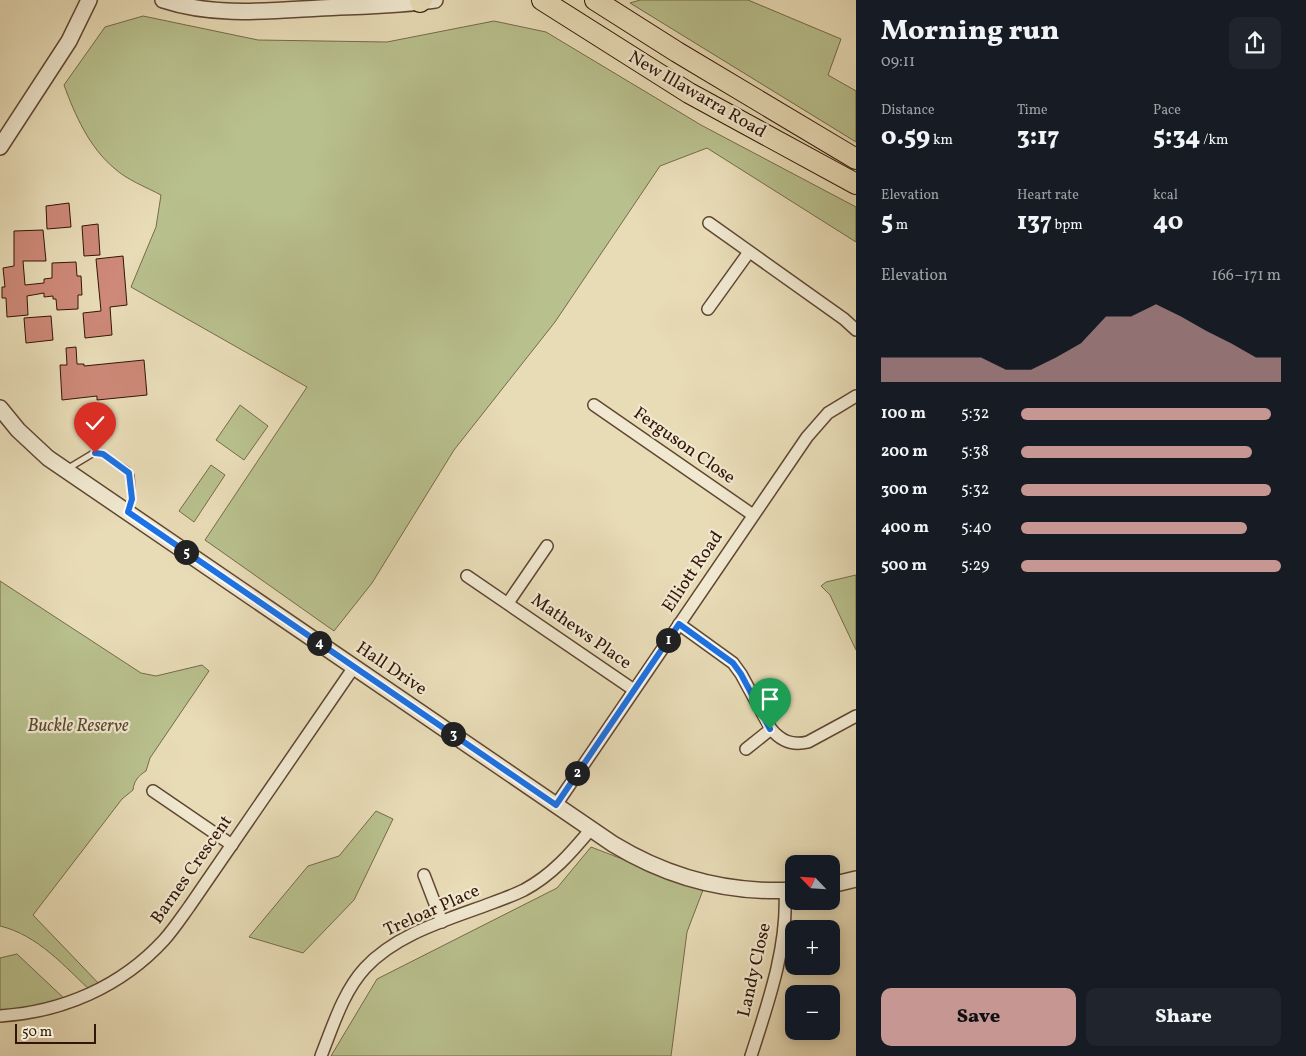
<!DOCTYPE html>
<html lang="en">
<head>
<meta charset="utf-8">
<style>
  :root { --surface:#171b24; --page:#20242c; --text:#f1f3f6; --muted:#9ea1a6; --accent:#c59692 }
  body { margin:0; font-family:Vollkorn,serif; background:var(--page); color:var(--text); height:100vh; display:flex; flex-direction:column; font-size:19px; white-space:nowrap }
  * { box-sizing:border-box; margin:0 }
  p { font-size:16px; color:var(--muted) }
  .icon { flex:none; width:28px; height:28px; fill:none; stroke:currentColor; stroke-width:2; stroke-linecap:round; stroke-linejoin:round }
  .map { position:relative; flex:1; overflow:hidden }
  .sheet { display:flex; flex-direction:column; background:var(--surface); width:450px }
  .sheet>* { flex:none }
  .needle { width:32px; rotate:295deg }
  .fabs { position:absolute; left:785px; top:855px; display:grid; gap:10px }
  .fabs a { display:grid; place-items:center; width:55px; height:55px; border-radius:10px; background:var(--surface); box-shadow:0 2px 12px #0003; font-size:25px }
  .scale { position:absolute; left:15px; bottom:12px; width:81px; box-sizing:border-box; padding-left:5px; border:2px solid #331507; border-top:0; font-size:14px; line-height:18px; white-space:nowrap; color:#331507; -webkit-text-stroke:4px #f0e8d0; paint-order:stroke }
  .pin { position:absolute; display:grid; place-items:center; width:42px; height:42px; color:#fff; margin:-51px -21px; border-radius:50% 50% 50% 0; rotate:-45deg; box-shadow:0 0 5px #0007 }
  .pin .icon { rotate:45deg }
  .km { position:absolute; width:25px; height:25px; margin:-12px; border-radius:50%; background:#222; color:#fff; font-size:14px; line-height:25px; text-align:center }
  .round { display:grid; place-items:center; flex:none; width:52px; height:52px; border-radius:10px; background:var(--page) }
  .summary { display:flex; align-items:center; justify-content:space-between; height:85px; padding:0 25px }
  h1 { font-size:28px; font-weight:800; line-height:38px }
  .stats { display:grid; grid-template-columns:repeat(3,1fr); gap:8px; height:85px; padding:5px 25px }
  .stats div { display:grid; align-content:center }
  .stats b { font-size:25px; font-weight:800 }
  .stats small { font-size:14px; font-weight:400 }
  .stats p { font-size:14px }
  .chart { height:140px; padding:10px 25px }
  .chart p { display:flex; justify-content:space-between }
  .chart svg { width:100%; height:90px; margin-top:5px; fill:var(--accent); opacity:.7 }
  .action { display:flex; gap:10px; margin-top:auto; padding:10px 25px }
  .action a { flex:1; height:58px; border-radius:10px; background:var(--accent); color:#111; font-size:20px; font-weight:800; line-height:58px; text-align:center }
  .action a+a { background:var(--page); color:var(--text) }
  ul { padding:0 25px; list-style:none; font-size:16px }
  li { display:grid; grid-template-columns:80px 60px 1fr; align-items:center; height:38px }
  li i { height:12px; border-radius:6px; background:var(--accent) }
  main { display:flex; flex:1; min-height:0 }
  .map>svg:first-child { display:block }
</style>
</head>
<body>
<main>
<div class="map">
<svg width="856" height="1056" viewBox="0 0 856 1056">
  <rect width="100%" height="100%" fill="#e8dcb7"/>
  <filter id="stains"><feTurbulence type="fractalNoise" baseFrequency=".004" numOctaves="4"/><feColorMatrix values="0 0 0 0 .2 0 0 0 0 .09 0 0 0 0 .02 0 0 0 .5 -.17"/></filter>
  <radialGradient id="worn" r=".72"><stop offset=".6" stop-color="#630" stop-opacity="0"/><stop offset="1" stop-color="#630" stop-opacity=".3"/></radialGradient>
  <g fill="#b8c08d" stroke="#766a4a">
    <path d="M640,0H748L841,39L828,75L856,91V142L630,3Z"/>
    <path d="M143,16L258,40L387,42L494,21L546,32L701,125L856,207V242L707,148L660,166L555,322L454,450L372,583L334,631L205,540L307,387L131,287L156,227L161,195C146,187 127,180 114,168C89,147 75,115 64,85L105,27Z"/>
    <path d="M240,405L268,426L244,460L216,440Z"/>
    <path d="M211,465L225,475L194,522L179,511Z"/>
    <path d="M856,575V650L830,595L821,586L826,582Z"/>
    <path d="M0,581L141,673L156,676L202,665L209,671L150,758L146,771C138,776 134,781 133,790L122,799L33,915L103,988L93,993C65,967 38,935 0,926Z"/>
    <path d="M376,811L393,819L354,900L303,953L249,937L308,866L339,856Z"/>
    <path d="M591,847L703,890L687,932L671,1056H331L377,979L557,888Z"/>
    <path d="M17,954L68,1002L0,1016V958Z"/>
  </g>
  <g fill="#ce8978" stroke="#331507">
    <path d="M69,203L71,227L47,229L46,206Z"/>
    <path d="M98,224L100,255L84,256L82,226Z"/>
    <path d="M43,230L46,261H23L25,285L44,283V279L52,278V263L76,262L77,276H81L82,295H78V309L57,310L56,299H53V296L44,297V293L27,296L28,315L7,317L6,298H2V287H5L3,268L14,266V231Z"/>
    <path d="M123,256L127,305L110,307L112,335L85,338L83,313L101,311L96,259Z"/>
    <path d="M51,316L53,340L26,343L24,318Z"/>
    <path d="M76,347L77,364H84V366L144,360L147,395L97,400V396L62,400L60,365H67L66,348Z"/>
  </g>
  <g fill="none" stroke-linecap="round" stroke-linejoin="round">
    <g stroke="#604733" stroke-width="8">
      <path id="service" d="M67,469L92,454H103L127,470L131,476L132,499L129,510"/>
    </g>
    <g stroke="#604733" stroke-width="14">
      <g id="minor">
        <path d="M709,223L844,319L856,330"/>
        <path d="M708,309L749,252"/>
        <path d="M594,405L753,515"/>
        <path d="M467,576L634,690"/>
        <path d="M508,603L547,546"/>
        <path d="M679,624L733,663L741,674L771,729C781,741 792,746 808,742L856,716"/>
        <path d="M746,749L771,729"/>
        <path d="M153,791L232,845"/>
        <path d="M556,805L807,437L828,413L856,396"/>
        <path d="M424,875L442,922"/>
        <path d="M0,1016C62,1012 121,987 164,940C173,930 181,918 189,907L354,667"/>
        <path d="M321,1056C333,1026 343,992 365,968C397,933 450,919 492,903C503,899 514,895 524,890C552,875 571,853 591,829"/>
        <path d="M751,1056C768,1003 788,947 785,891"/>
      </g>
    </g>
    <g stroke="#604733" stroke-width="18">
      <g id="tertiary">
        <path d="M163,0C214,17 268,11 320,8C359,6 397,6 435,0"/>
        <path d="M0,147L69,41L89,0"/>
        <path d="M0,408L18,430L48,458L613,844C669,878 728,894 794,890"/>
        <path d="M831,885L856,879"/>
      </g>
    </g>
    <g stroke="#331507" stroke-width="22">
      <g id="trunk">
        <path d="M542,0L689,93L856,184"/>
        <path d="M595,0L677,52L856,159"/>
        <path d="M420,2L422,0"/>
      </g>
    </g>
    <use href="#service" stroke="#f0e8d0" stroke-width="5.5"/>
    <use href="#minor" stroke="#f0e8d0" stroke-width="11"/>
    <use href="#tertiary" stroke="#f0e8d0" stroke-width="15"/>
    <use href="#trunk" stroke="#e8dcb7" stroke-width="20"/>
  </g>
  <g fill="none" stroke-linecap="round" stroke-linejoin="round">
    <g stroke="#fff" stroke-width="10">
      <path id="route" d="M95,453L103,454L129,473L132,499L128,512L556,805L679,624L733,663L741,674L770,729"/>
    </g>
    <use href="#route" stroke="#1a73e8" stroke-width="6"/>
  </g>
  <g text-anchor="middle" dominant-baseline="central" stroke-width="4.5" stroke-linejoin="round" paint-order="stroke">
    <g font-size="18" fill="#331507" stroke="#f0e8d0">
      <text transform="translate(697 95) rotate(30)">New Illawarra Road</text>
      <text transform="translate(684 446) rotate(35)">Ferguson Close</text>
      <text transform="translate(693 572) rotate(-56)">Elliott Road</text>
      <text transform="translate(581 632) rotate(35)">Mathews Place</text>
      <text transform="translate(391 669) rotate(34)">Hall Drive</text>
      <text transform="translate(192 870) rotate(-55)">Barnes Crescent</text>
      <text transform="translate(432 911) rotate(-24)">Treloar Place</text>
      <text transform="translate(755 970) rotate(-77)">Landy Close</text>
    </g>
    <g font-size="18" font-style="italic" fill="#5b482f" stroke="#f0e8d0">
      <text x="78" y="726">Buckle Reserve</text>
    </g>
  </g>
  <rect width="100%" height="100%" filter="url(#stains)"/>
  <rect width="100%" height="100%" fill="url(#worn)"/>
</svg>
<div class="fabs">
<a><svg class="needle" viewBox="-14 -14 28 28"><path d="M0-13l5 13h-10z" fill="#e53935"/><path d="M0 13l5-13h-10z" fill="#9ea1a6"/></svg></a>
<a>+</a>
<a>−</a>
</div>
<div class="scale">50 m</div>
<div class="pin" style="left:770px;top:729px;background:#1e9e55"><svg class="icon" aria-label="arrive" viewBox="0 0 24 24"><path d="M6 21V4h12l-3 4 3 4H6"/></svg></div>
<div class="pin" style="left:95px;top:453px;background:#d93025"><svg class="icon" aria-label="check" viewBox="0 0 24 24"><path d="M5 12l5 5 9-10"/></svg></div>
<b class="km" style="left:668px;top:640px">1</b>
<b class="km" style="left:577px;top:773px">2</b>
<b class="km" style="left:453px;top:734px">3</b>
<b class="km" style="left:319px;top:643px">4</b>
<b class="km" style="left:186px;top:552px">5</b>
</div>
<section class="sheet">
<div class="summary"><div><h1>Morning run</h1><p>09:11</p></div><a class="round"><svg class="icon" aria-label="share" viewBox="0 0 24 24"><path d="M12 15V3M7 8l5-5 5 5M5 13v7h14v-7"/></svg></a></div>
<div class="stats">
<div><p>Distance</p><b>0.59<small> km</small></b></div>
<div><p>Time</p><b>3:17</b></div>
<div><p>Pace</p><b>5:34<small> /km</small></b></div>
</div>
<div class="stats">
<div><p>Elevation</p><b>5<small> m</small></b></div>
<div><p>Heart rate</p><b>137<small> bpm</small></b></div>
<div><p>kcal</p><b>40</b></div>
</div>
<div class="chart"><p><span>Elevation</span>166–171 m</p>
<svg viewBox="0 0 160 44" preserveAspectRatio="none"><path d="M0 44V32L10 32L20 32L30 32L40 32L50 38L60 38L70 32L80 25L90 12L100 12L110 6L120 12L130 19L140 25L150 32L160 32V44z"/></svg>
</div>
<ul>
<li><b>100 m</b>5:32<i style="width:96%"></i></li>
<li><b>200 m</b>5:38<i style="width:89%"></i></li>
<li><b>300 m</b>5:32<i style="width:96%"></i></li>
<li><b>400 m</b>5:40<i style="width:87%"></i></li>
<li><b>500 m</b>5:29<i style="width:100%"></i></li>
</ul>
<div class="action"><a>Save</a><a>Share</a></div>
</section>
</main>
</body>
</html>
